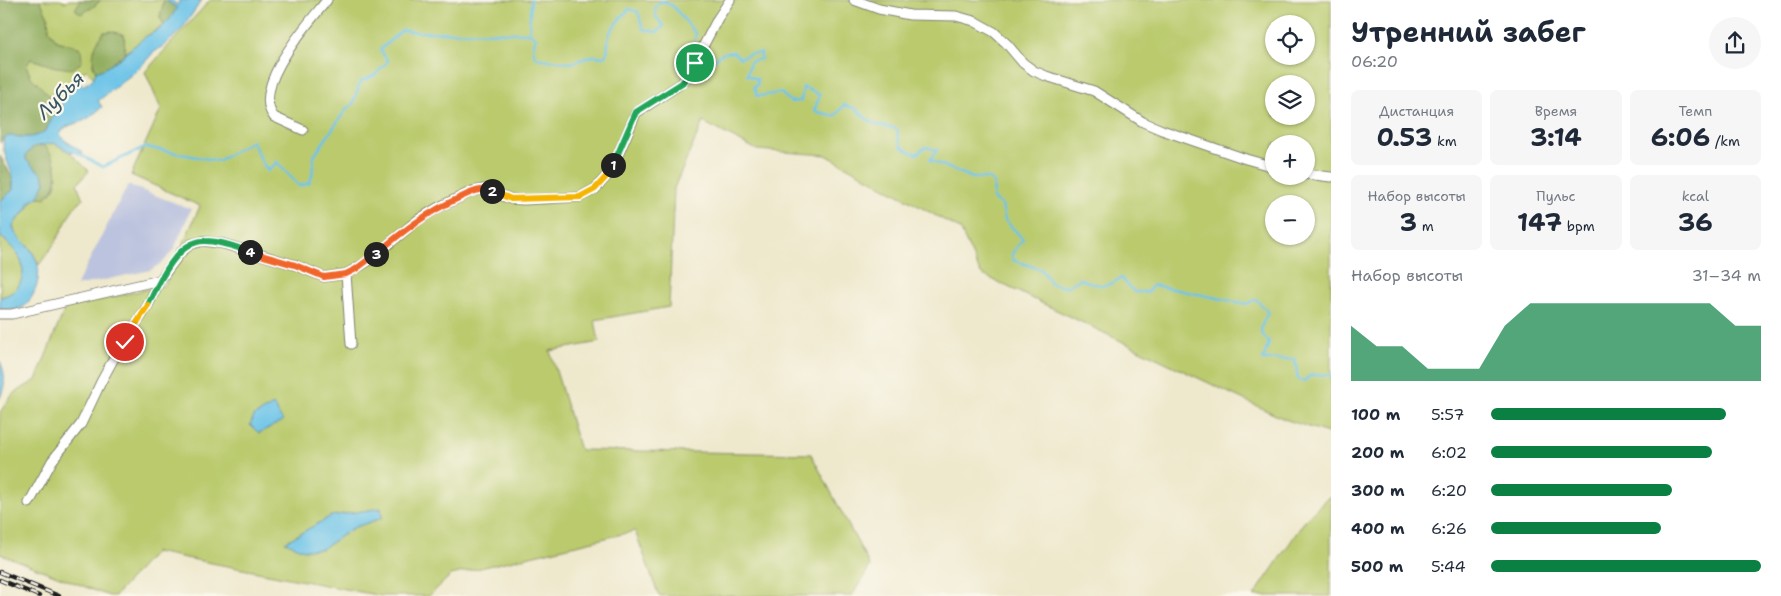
<!DOCTYPE html>
<html lang="ru">
<head>
<meta charset="utf-8">
<style>
  :root { --surface:#fff; --page:#f6f6f7; --text:#1f2937; --muted:#747a83; --accent:#0b8043 }
  body { margin:0; font-family:"Shantell Sans",sans-serif; background:var(--page); color:var(--text); height:100vh; display:flex; flex-direction:column; font-size:19px; white-space:nowrap }
  * { box-sizing:border-box; margin:0 }
  p { font-size:16px; color:var(--muted) }
  .icon { flex:none; width:28px; height:28px; fill:none; stroke:currentColor; stroke-width:2; stroke-linecap:round; stroke-linejoin:round }
  .map { position:relative; flex:1; overflow:hidden }
  .sheet { display:flex; flex-direction:column; background:var(--surface); width:450px }
  .sheet>* { flex:none }
  .buttons { position:absolute; left:1265px; top:15px; display:grid; gap:10px }
  .buttons a { display:grid; place-items:center; width:50px; height:50px; border-radius:50%; background:var(--surface); box-shadow:0 1px 4px #0004; font-size:25px }
  .pin { position:absolute; display:grid; place-items:center; width:42px; height:42px; color:#fff; margin:-21px; border:2px solid #fff; border-radius:50%; box-shadow:0 1px 5px #0007 }
  .km { position:absolute; width:25px; height:25px; margin:-12px; border-radius:50%; background:#222; color:#fff; font-size:14px; line-height:25px; text-align:center }
  .round { display:grid; place-items:center; flex:none; width:52px; height:52px; border-radius:26px; background:var(--page) }
  .headline { display:flex; align-items:center; justify-content:space-between; height:85px; padding:0 20px }
  h1 { font-size:28px; font-weight:700; line-height:38px }
  .stats { display:grid; grid-template-columns:repeat(3,1fr); gap:8px; height:85px; padding:5px 20px }
  .stats div { display:grid; align-content:center; border-radius:8px; background:var(--page); text-align:center }
  .stats b { font-size:25px; font-weight:700 }
  .stats small { font-size:14px; font-weight:400 }
  .stats p { font-size:14px }
  .chart { height:140px; padding:10px 20px }
  .chart p { display:flex; justify-content:space-between }
  .chart svg { width:100%; height:90px; margin-top:5px; fill:var(--accent); opacity:.7 }
  ul { padding:0 20px; list-style:none; font-size:16px }
  li { display:grid; grid-template-columns:80px 60px 1fr; align-items:center; height:38px }
  li i { height:12px; border-radius:6px; background:var(--accent) }
  main { display:flex; flex:1; min-height:0 }
  .map>svg:first-child { display:block }
</style>
</head>
<body>
<main>
<div class="map">
<svg width="1331" height="596" viewBox="0 0 1331 596">
  <rect width="100%" height="100%" fill="#fbf7ec"/>
  <filter id="ink" filterUnits="userSpaceOnUse"><feTurbulence type="fractalNoise" baseFrequency=".02" numOctaves="2"/><feDisplacementMap in="SourceGraphic" scale="10" xChannelSelector="R" yChannelSelector="G"/><feConvolveMatrix kernelMatrix="1 2 1 2 8 2 1 2 1" color-interpolation-filters="sRGB"/></filter>
  <filter id="wash" filterUnits="userSpaceOnUse"><feTurbulence type="fractalNoise" baseFrequency=".0096" numOctaves="4" result="noise"/><feDisplacementMap in="SourceGraphic" scale="20" xChannelSelector="R" yChannelSelector="G"/><feGaussianBlur stdDeviation="1.12" result="paint"/><feColorMatrix in="noise" values="0 0 0 0 0 0 0 0 0 0 0 0 0 0 0 0 0 1.4 0 .05"/><feComposite in="paint" operator="in"/></filter>
  <g filter="url(#wash)">
    <rect width="100%" height="100%" fill="#eee8cc"/>
    <path fill="#bcc3de" d="M128,185L191,209L174,249L164,261L151,270L76,286Z"/>
    <g fill="#baca6d" stroke="#6b7344" fill-rule="evenodd">
      <path d="M40,0H60L66,2L69,0H81L80,3L93,7L101,0H164L160,17L164,25L147,36L125,53L124,35L92,63L96,72L94,78L86,70L76,77L81,83C69,92 63,98 59,113L53,99L31,77L26,66L31,59L56,67L81,48L57,41L49,30L48,17Z"/>
      <path d="M210,0H1331V434L1284,419L981,274L960,229L826,155L757,150L703,122L674,188L669,307L595,320L599,342L550,351L580,450L811,454L870,566L852,596H659L635,531L451,575L429,596H381L155,552L115,596H109L0,554V412L13,394L36,380L65,308L165,285L200,206L131,175L161,109L145,72ZM1274,24H1306V56H1274ZM1274,84H1306V116H1274ZM1274,144H1306V176H1274ZM1274,204H1306V236H1274Z"/>
      <path d="M54,143L70,152L89,171L77,184L83,199L73,209L55,243L39,265L30,248L15,235L13,225C17,220 20,217 24,213C31,206 28,204 38,197L45,198C48,195 52,192 54,189C61,175 54,153 42,144Z"/>
      <path d="M0,236C7,242 17,251 21,261C27,278 18,294 0,297Z"/>
      <path d="M1331,495V596H1254L1306,519Z"/>
    </g>
    <g fill="#93ae60" stroke="#58653e">
      <path d="M0,0H40L48,17L49,30L57,41L81,48L82,62L72,69L56,67L31,59L26,66L31,77L53,99L59,113C49,121 48,134 33,137C22,139 7,131 0,143Z"/>
      <path d="M81,0H101L93,7L81,14L75,9Z"/>
      <path d="M164,0L177,8L169,21L164,25L160,17Z"/>
      <path d="M112,31L124,35L125,53L105,69L96,72C90,58 94,44 104,32Z"/>
      <path d="M42,144C58,155 63,186 45,198L38,197L45,182L42,174L26,160V155L33,147Z"/>
      <path d="M0,156L12,177L13,190L0,201Z"/>
    </g>
    <g fill="#6ac3e8" stroke="#437082">
      <path d="M165,0H171L178,5L180,0H202L181,30L167,43L153,53L137,70L98,101L102,107C97,111 91,117 85,120C76,125 66,123 60,134L63,139L84,153L70,152L54,143L33,147L26,155V160L42,174L45,182L38,197L30,202L26,211L19,217L13,226C16,241 29,243 35,257C43,272 37,296 23,307C17,311 7,310 0,310V297C18,294 27,278 21,261C17,251 7,242 0,236V201L13,190C13,186 13,181 13,178C11,168 0,148 4,138C10,134 16,137 23,137C32,138 38,135 46,131L51,119L59,113L62,101L69,92L81,83L83,86L93,79L96,72C116,65 129,49 145,37C153,32 162,29 168,21C172,17 174,12 177,8Z"/>
      <path d="M0,361C6,375 6,384 0,398Z"/>
      <path d="M273,405L283,421L259,433L250,425L254,416Z"/>
      <path d="M381,508L382,518L353,528L322,549L304,550L285,542L331,516Z"/>
    </g>
    <g fill="none" stroke-linecap="round" stroke-linejoin="round">
      <g stroke="#6ac3e8" stroke-width="2.5">
        <path d="M529,33L531,0"/>
        <path d="M72,150L103,167L145,147L218,161L252,141L262,162L268,171L277,162L299,186L309,183L312,176L314,156L347,108L353,104L360,82L375,75L388,61L380,50L402,30L418,32L529,33L536,37L533,48L535,57L542,59L571,63L592,56L605,57C609,50 607,44 609,36C612,26 622,16 629,9L638,12L643,29L657,32L664,26L656,17L655,6L662,1L673,6L696,34L693,45L681,51V61L689,70L699,71L723,53L733,52L740,58L750,54L761,53V59L750,62L747,75L757,79L758,85L754,86L757,96L781,93L791,102L801,101L803,87L820,95L814,111L835,116L844,105L856,109L868,120L878,125L897,129C899,146 900,149 917,154L925,147L937,150L930,160L973,178H988L994,183L993,199L1002,205L1005,220L1023,239L1012,254L1013,260L1042,270L1051,284L1066,287L1080,279C1098,285 1104,290 1121,278L1134,292H1148L1153,285L1247,304L1256,299L1268,312C1262,326 1256,330 1269,342L1263,360L1295,359L1298,379L1304,381L1311,375H1331"/>
      </g>
    </g>
  </g>
  <g filter="url(#ink)">
    <g fill="none" stroke-linecap="round" stroke-linejoin="round">
      <g stroke="#858274" stroke-width="11">
        <g id="street">
          <path d="M854,0L879,9L910,15L956,16L974,21L994,32L1007,44L1023,63L1034,71L1046,76L1094,91L1143,122L1162,130L1246,159L1274,167"/>
          <path d="M303,130L274,117C250,87 309,23 327,0"/>
          <path d="M1306,174L1331,177"/>
          <path d="M346,274L351,344"/>
          <path d="M0,314H12L160,280"/>
          <path d="M29,503L52,461L81,424L101,382L114,358L147,307L160,280L181,252L191,244L203,241L224,244L295,265L324,277L346,274L367,262L419,219L439,207L473,191L484,189L491,190L500,195L511,199L524,200L580,197L595,189L605,178L615,162L636,113L682,83L687,77L718,18L730,0"/>
        </g>
      </g>
      <use href="#street" stroke="#fff" stroke-width="9"/>
      <g stroke="#1c1c1c" stroke-width="4.5">
        <g id="rail">
          <path d="M0,572L59,596"/>
          <path d="M0,580L39,596"/>
        </g>
      </g>
      <use href="#rail" stroke="#fbf7ec" stroke-width="2.5" stroke-dasharray="8" stroke-linecap="butt"/>
    </g>
  </g>
  <g fill="none" stroke-linecap="round" stroke-linejoin="round" filter="url(#ink)">
    <g stroke="#fff" stroke-width="10">
      <path id="split-1" d="M613,165L636,112L682,83L687,77L695,63"/>
    </g>
    <g stroke="#fff" stroke-width="10">
      <path id="split-2" d="M492,191L511,199L580,197L595,189L605,178L613,165"/>
    </g>
    <g stroke="#fff" stroke-width="10">
      <path id="split-3" d="M376,254C402,232 427,212 459,198C470,193 481,187 492,191"/>
    </g>
    <g stroke="#fff" stroke-width="10">
      <path id="split-4" d="M250,252L295,265L324,277L346,274L356,269L376,254"/>
    </g>
    <g stroke="#fff" stroke-width="10">
      <path id="split-5" d="M148,305C158,284 177,240 205,241C220,241 235,247 250,252"/>
    </g>
    <g stroke="#fff" stroke-width="10">
      <path id="split-6" d="M125,342L148,305"/>
    </g>
    <use href="#split-1" stroke="#22a559" stroke-width="6"/>
    <use href="#split-2" stroke="#f5b400" stroke-width="6"/>
    <use href="#split-3" stroke="#f0652b" stroke-width="6"/>
    <use href="#split-4" stroke="#f0652b" stroke-width="6"/>
    <use href="#split-5" stroke="#22a559" stroke-width="6"/>
    <use href="#split-6" stroke="#f5b400" stroke-width="6"/>
  </g>
  <g text-anchor="middle" dominant-baseline="central" stroke-width="4.5" stroke-linejoin="round" paint-order="stroke">
    <g font-size="20" font-style="italic" fill="#375663" stroke="#fbf7ec">
      <text transform="translate(60 95) rotate(-45)">Лубья</text>
    </g>
  </g>
</svg>
<div class="buttons">
<a><svg class="icon" aria-label="locate" viewBox="0 0 24 24"><circle cx="12" cy="12" r="6"/><path d="M12 2v4M12 18v4M2 12h4M18 12h4"/></svg></a>
<a><svg class="icon" aria-label="layers" viewBox="0 0 24 24"><path d="M12 4l9 5-9 5-9-5zM3 14l9 5 9-5"/></svg></a>
<a>+</a>
<a>−</a>
</div>
<div class="pin" style="left:695px;top:63px;background:#1e9e55"><svg class="icon" aria-label="arrive" viewBox="0 0 24 24"><path d="M6 21V4h12l-3 4 3 4H6"/></svg></div>
<div class="pin" style="left:125px;top:342px;background:#d93025"><svg class="icon" aria-label="check" viewBox="0 0 24 24"><path d="M5 12l5 5 9-10"/></svg></div>
<b class="km" style="left:613px;top:165px">1</b>
<b class="km" style="left:492px;top:191px">2</b>
<b class="km" style="left:376px;top:254px">3</b>
<b class="km" style="left:250px;top:252px">4</b>
</div>
<section class="sheet">
<div class="headline"><div><h1>Утренний забег</h1><p>06:20</p></div><a class="round"><svg class="icon" aria-label="share" viewBox="0 0 24 24"><path d="M12 15V3M7 8l5-5 5 5M5 13v7h14v-7"/></svg></a></div>
<div class="stats">
<div><p>Дистанция</p><b>0.53<small> km</small></b></div>
<div><p>Время</p><b>3:14</b></div>
<div><p>Темп</p><b>6:06<small> /km</small></b></div>
</div>
<div class="stats">
<div><p>Набор высоты</p><b>3<small> m</small></b></div>
<div><p>Пульс</p><b>147<small> bpm</small></b></div>
<div><p>kcal</p><b>36</b></div>
</div>
<div class="chart"><p><span>Набор высоты</span>31–34 m</p>
<svg viewBox="0 0 160 44" preserveAspectRatio="none"><path d="M0 44V17L10 27L20 27L30 38L40 38L50 38L60 17L70 6L80 6L90 6L100 6L110 6L120 6L130 6L140 6L150 17L160 17V44z"/></svg>
</div>
<ul>
<li><b>100 m</b>5:57<i style="width:87%"></i></li>
<li><b>200 m</b>6:02<i style="width:82%"></i></li>
<li><b>300 m</b>6:20<i style="width:67%"></i></li>
<li><b>400 m</b>6:26<i style="width:63%"></i></li>
<li><b>500 m</b>5:44<i style="width:100%"></i></li>
</ul>
</section>
</main>
</body>
</html>
